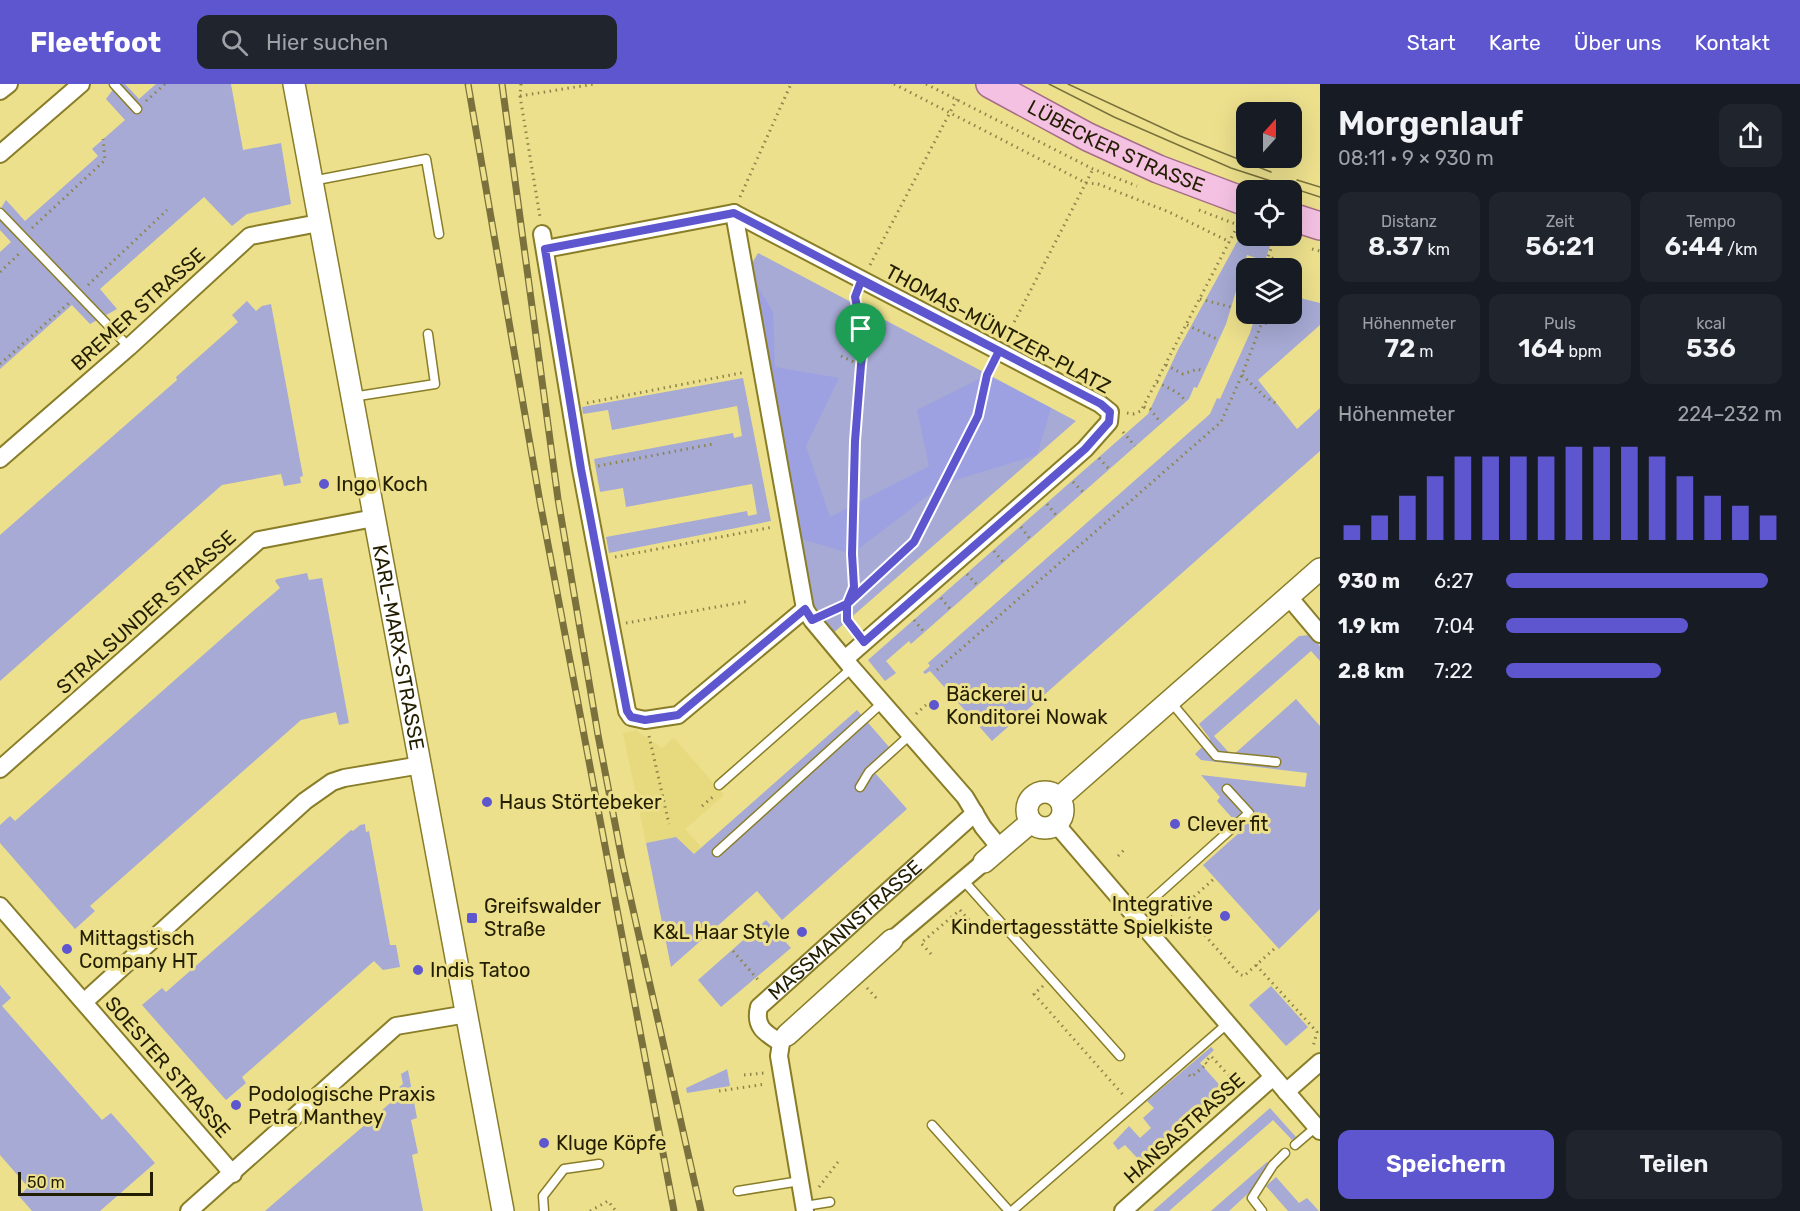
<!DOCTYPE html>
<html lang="de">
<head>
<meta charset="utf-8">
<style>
  :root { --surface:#171b24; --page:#20242c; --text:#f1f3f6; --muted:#9ea1a6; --accent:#5e56cf }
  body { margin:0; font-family:Rubik,sans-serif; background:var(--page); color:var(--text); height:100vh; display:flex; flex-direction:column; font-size:22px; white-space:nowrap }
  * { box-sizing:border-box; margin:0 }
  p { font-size:20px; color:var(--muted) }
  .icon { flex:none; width:33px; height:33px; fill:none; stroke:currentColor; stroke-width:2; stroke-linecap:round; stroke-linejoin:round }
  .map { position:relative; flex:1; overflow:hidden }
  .drawer { display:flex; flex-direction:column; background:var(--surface); width:480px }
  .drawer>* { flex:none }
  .needle { width:39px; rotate:21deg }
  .buttons { position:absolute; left:1236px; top:18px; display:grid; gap:12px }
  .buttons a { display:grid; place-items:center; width:66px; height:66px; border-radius:12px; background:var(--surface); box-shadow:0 6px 24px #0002; font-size:30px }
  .scale { position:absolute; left:18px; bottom:15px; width:135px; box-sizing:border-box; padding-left:6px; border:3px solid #231e00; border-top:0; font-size:16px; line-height:21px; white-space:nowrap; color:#231e00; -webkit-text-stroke:4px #ece08d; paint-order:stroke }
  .pin { position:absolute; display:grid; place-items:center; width:51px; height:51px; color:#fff; margin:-62px -26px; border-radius:50% 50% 50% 0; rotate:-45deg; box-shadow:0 0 6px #0007 }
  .pin .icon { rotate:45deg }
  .round { display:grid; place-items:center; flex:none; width:63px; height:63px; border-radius:12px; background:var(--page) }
  .overview { display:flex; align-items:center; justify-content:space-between; height:102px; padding:0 18px }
  h1 { font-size:33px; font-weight:600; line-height:45px }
  .metrics { display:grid; grid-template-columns:repeat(3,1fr); gap:9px; height:102px; padding:6px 18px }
  .metrics div { display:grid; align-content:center; border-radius:12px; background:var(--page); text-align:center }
  .metrics b { font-size:26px; font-weight:600 }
  .metrics small { font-size:16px; font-weight:400 }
  .metrics p { font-size:16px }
  .chart { height:168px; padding:12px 18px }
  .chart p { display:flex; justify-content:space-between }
  .chart svg { width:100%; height:108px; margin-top:6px; stroke:var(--accent); stroke-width:6 }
  .cta { display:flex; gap:12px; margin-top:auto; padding:12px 18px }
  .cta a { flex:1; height:69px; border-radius:12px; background:var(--accent); color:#fff; font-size:24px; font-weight:600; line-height:69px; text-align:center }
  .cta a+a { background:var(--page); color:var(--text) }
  ul { padding:0 18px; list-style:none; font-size:20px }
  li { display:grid; grid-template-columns:96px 72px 1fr; align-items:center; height:45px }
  li i { height:15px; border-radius:8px; background:var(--accent) }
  header { display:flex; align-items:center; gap:36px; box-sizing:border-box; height:84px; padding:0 30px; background:var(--accent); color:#fff }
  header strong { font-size:28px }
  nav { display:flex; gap:33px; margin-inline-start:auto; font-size:21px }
  .search { width:420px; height:54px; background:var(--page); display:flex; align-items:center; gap:15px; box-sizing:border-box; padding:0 21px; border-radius:12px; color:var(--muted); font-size:22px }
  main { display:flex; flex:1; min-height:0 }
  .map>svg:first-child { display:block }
</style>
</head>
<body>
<header>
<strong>Fleetfoot</strong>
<div class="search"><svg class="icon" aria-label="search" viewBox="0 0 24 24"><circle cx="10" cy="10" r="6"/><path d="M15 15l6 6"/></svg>Hier suchen</div>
<nav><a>Start</a><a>Karte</a><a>Über uns</a><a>Kontakt</a></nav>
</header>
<main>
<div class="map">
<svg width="1320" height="1127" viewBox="0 0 1320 1127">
  <rect width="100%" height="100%" fill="#ece08d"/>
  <path fill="#e7d97d" d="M636,646L662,664L674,654L724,711L685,745L701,763L694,770L676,753L646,759L623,649Z"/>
  <g fill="#a6aad4">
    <path d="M117,0H125L139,15L156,0H231L243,66L281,59L291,120L247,130L232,142L204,113L100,205L117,225L90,240L72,221L0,285V168L11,158L0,146V126L6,116L25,137L98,72L92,65L125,36L106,15Z"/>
    <path d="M1243,147L1246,148V152H1258L1272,156L1265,177L1247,171L1226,240L1197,304L1194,303L1189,315L911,560L909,557L886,577L896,589L885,597L868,576L1148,330L1178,266Z"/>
    <path d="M758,169L1076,337L831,551L812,530L748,186Z"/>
    <path d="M1292,212L1320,219V241L1258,296L1297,345L1320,324V367L992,657L930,587L925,590L923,588L930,582L928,579L1210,330L1217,314L1220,315L1250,249L1256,230H1292Z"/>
    <path d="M247,217L256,227L262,222L271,220L303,392L300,393L301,399L284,402L281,390L222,401L0,597V451L177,296L176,293L238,238L232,231Z"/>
    <path d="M743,294L771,437L609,469L606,453L747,427L748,432L757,430L752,400L626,423L623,404L600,408L594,375L733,349L734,354L742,352L737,322L612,346L608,326L583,330L582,323Z"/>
    <path d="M307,489L309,496L322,494L349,639L339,641L336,628L301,636L90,822L95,827L75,845L0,759V741L10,732L15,737L253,527L280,504L275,497L277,495Z"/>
    <path d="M1310,551L1320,562V577L1311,567L1214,652L1232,672L1296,615L1320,642V825L1279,865L1203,781L1240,748L1234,736L1217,717L1220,713L1201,691L1305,703L1307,689L1201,676L1195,670L1210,655L1199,640L1299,552Z"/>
    <path d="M857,626L896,671L875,689L907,725L782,836L757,807L671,883L646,759L676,753L694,770Z"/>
    <path d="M365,740L366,748L369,747L390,861H396L400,883L383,886L374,877L242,993L246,999L226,1016L142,921L162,904L166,908L351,746L353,747L360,741Z"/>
    <path d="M766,836L791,864L721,923L698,896Z"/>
    <path d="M0,901L11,914L2,922L102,1036L111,1029L155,1079L100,1127H32L19,1112L28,1103L0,1071Z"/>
    <path d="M1271,902L1308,943L1286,962L1249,921Z"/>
    <path d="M1211,963L1214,966L1200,979L1224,1006L1141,1078L1125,1061L1118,1066L1113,1059L1129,1042L1140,1054L1151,1044L1143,1034L1154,1024L1147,1017Z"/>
    <path d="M727,985L730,1002L687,1009L686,1004Z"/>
    <path d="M408,986L417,1034L411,1036L418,1069L412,1071L423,1127H265L396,1014L392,1009L403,1000L401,990Z"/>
    <path d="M1270,1024L1296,1053L1292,1056L1273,1036L1169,1127H1153Z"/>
    <path d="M1267,1078L1270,1080L1253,1105L1229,1127H1211Z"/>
    <path d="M1276,1093L1299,1119L1307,1114L1319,1127H1288L1266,1102Z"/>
  </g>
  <path fill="#9da1e1" d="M748,186L773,228L775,283L839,294L806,362L830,433L929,382L917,326L987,291L1051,324L1037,371L943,400L852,470L798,454Z"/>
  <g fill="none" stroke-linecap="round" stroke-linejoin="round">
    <g stroke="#897d28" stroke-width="11">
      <g id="service">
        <path d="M114,0L137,25"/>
        <path d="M312,97L426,75L439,150"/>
        <path d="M0,129L129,263"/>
        <path d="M352,313L435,300L428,250"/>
        <path d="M1170,617L1216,672L1276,678"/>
        <path d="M719,701L852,584"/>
        <path d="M860,703L869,688L910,651"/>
        <path d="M717,768L882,619"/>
        <path d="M963,796L1120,972"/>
        <path d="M1134,832L1249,729L1227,705"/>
        <path d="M932,1041L1009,1127"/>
        <path d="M1295,1061L1316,1043"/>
        <path d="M738,1107L800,1097"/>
        <path d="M805,1122L830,1118"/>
        <path d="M544,1127L543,1112L564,1085L599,1080"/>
        <path d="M1012,1127L1227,940"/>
        <path d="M1262,1127L1252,1114L1273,1081L1285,1069"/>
      </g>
    </g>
    <g stroke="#897d28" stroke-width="20">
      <g id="minor">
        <path d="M0,7L9,0"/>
        <path d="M0,70L81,0"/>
        <path d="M734,129L805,525L812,536L852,584L965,713L983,743L1000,764"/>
        <path d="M542,150L581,385L627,627L631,633L645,636L678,631L805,525"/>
        <path d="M545,165L734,129L1100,320L1110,328L1109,338L1085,365L845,575"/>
        <path d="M0,375L129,263L250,152L319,139"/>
        <path d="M1288,512L1320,550"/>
        <path d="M0,685L259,456L374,434"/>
        <path d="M1056,740L1320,1047"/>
        <path d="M0,822L233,1090"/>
        <path d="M892,856L984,778"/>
        <path d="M84,918L305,717L332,698L344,694L421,681"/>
        <path d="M786,951L781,959L779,972L805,1127"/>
        <path id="s1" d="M781,959C765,949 754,943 759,923L975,729"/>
        <path d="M1286,1008L1320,978"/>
        <path d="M189,1127L396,942L467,930"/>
        <path d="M1123,1127L1273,993"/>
      </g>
    </g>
    <g stroke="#897d28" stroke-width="24">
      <g id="tertiary">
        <path id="s2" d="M294,0L503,1127"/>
        <circle cx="1045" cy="726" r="18"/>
        <path d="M1059,714L1320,485"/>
        <path d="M984,778L1031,738"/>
        <path d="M787,951L892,856"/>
      </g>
    </g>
    <g stroke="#a66d87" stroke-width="30">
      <g id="primary">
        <path id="s3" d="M990,0L1088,53L1158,85L1246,118"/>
        <path d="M1292,133L1320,142"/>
      </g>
    </g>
    <g stroke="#8c844a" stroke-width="3" stroke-dasharray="1.5 4.5" stroke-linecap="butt">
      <path d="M521,0L520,12L540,133"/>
      <path d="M894,0L1086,99L1098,100L1169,128L1230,158"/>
      <path d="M926,0L1093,85L1137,102"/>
      <path d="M520,12L594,0"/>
      <path d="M146,17L165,0"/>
      <path d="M1264,103L1273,106"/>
      <path d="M740,113L791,0"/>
      <path d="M1199,126L1246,144"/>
      <path d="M32,144L105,76L103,55"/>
      <path d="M1270,152L1291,158"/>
      <path d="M1275,154L1268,173L1294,180"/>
      <path d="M1312,165L1320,167"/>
      <path d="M870,181L957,15"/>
      <path d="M0,188L20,169"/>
      <path d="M88,201L167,126"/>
      <path d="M1200,215L1231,223"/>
      <path d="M1187,241L1219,256"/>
      <path d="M1006,254L1093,85"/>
      <path d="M841,272L861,281"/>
      <path d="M0,280L70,218"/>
      <path d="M1166,281L1183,290L1198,285L1204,288"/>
      <path d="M1242,291L1264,312L1277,320"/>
      <path d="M1157,298L1178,309L1186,317"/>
      <path d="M587,319L746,288"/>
      <path d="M1144,323L1150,325L1161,339"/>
      <path d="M1127,329L1133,330L1141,327L1238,141"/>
      <path d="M1123,348L1135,362"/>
      <path d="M1099,374L1109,385"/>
      <path d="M598,382L713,360"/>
      <path d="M1073,398L1083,408"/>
      <path d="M1047,420L1056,431"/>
      <path d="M1021,443L1030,455"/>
      <path d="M994,467L1003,478"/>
      <path d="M615,473L773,443"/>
      <path d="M967,490L977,501"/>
      <path d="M941,514L950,525"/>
      <path d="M829,528L847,520L914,457L978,332L987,291L992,281"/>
      <path d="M914,536L924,548"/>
      <path d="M626,539L750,517"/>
      <path d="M854,544L847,536V520L854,503L852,470L855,357L864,257L855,211"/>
      <path d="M937,586L1221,338L1242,291L1261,241L1304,226"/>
      <path d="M916,630L926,621"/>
      <path d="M649,652L669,740"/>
      <path d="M702,722L715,711"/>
      <path d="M1118,772L1126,764"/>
      <path d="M1181,824L1239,890L1244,892L1275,864"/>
      <path d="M1167,837L1215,794"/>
      <path d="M733,867L760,898"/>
      <path d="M931,870L921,859L960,826L970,837"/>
      <path d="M1256,881L1317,948L1313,963"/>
      <path d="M1043,902L1034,910L1125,1013"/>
      <path d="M867,904L878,916"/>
      <path d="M744,991L764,989"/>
      <path d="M1189,991L1191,993L1207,980L1205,978L1211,972L1231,994"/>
      <path d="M719,1007L766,1000"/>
      <path d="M819,1103L838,1078"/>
      <path d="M590,1127L608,1117L616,1127"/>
    </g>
    <use href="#service" stroke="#fff" stroke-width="8"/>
    <use href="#minor" stroke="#fff" stroke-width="16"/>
    <use href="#tertiary" stroke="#fff" stroke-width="21"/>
    <use href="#primary" stroke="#f4c1e2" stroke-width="27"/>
    <g stroke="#7a713d" stroke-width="1.5">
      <path d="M1049,0L1114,33L1231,84L1320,113"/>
      <path d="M1068,0L1180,52L1271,88"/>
      <path d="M1297,96L1320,103"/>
    </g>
    <g stroke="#7a713d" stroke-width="7">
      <g id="rail">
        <path d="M468,0L540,418L674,1127"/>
        <path d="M502,0L558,415L598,651L623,781L701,1127"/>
      </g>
    </g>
    <use href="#rail" stroke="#ece08d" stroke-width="4.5" stroke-dasharray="14" stroke-linecap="butt"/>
  </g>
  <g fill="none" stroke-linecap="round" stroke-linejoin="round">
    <g stroke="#fff" stroke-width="12">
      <path id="route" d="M861,281L855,357L852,470L854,503L847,520L812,536L805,525L678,631L645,636L631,633L627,627L581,385L545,165L734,129L1101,320L1110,328L1109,338L1085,365L864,558L847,536V520L914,458L978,332L987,291L999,267L861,197L855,213L864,256L861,281"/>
    </g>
    <use href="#route" stroke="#5e56cf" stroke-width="8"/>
  </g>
  <g fill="#5e56cf" stroke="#ece08d" stroke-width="2">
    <circle cx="324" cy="400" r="6"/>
    <circle cx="934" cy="621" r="6"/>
    <circle cx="487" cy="718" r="6"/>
    <circle cx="1175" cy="740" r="6"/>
    <circle cx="1225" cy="832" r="6"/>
    <rect x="466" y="828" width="12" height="12" rx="3"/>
    <circle cx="802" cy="848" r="6"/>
    <circle cx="67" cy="865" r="6"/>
    <circle cx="418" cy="886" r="6"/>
    <circle cx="236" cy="1021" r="6"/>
    <circle cx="544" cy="1059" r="6"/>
  </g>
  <g text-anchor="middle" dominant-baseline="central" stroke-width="6" stroke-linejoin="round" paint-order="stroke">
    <g font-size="20" fill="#231e00" stroke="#ece08d">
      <text stroke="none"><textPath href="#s3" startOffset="141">LÜBECKER STRASSE</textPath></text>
      <text transform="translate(138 225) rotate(-42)">BREMER STRASSE</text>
      <text transform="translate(998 245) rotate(28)">THOMAS-MÜNTZER-PLATZ</text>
      <text transform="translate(146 528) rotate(-42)">STRALSUNDER STRASSE</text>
      <text stroke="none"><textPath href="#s2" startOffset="573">KARL-MARX-STRASSE</textPath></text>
      <text stroke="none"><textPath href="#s1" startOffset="162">MASSMANNSTRASSE</textPath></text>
      <text transform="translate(168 983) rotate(49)">SOESTER STRASSE</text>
      <text transform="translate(1184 1044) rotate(-42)">HANSASTRASSE</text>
    </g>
    <g font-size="20" fill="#231e00" stroke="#ece08d" text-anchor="start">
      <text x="336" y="400">Ingo Koch</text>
      <text x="946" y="610">Bäckerei u.<tspan x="946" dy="23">Konditorei Nowak</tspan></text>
      <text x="499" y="718">Haus Störtebeker</text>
      <text x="1187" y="740">Clever fit</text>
      <text x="1213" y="820" text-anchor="end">Integrative<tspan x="1213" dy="23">Kindertagesstätte Spielkiste</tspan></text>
      <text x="484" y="822">Greifswalder<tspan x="484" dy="23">Straße</tspan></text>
      <text x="790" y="848" text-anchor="end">K&amp;L Haar Style</text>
      <text x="79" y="854">Mittagstisch<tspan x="79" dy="23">Company HT</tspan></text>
      <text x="430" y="886">Indis Tatoo</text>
      <text x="248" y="1010">Podologische Praxis<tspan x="248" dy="23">Petra Manthey</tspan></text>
      <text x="556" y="1059">Kluge Köpfe</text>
    </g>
  </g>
</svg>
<div class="buttons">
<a><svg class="needle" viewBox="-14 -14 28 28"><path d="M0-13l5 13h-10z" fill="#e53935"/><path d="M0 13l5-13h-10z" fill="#9ea1a6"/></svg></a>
<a><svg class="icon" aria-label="locate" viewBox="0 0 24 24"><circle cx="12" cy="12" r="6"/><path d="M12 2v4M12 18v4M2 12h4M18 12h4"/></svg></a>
<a><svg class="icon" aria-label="layers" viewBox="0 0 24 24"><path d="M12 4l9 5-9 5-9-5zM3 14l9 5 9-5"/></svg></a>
</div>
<div class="scale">50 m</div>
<div class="pin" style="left:861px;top:281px;background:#1e9e55"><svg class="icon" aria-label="arrive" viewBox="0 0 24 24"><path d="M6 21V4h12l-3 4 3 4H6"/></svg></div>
</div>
<section class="drawer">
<div class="overview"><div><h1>Morgenlauf</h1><p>08:11 · 9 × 930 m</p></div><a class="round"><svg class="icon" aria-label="share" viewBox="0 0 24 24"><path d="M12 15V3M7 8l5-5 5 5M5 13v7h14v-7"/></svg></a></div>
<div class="metrics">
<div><p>Distanz</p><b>8.37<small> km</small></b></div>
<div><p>Zeit</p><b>56:21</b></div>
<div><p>Tempo</p><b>6:44<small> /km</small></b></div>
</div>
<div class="metrics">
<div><p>Höhenmeter</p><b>72<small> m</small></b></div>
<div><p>Puls</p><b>164<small> bpm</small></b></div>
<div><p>kcal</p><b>536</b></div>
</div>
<div class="chart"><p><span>Höhenmeter</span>224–232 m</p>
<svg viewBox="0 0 160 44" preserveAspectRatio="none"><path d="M5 44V38M15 44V34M25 44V26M35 44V18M45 44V10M55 44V10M65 44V10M75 44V10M85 44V6M95 44V6M105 44V6M115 44V10M125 44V18M135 44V26M145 44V30M155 44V34"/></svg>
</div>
<ul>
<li><b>930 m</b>6:27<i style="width:95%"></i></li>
<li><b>1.9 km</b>7:04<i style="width:66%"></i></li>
<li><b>2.8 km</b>7:22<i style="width:56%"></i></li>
</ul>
<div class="cta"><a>Speichern</a><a>Teilen</a></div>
</section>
</main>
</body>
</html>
